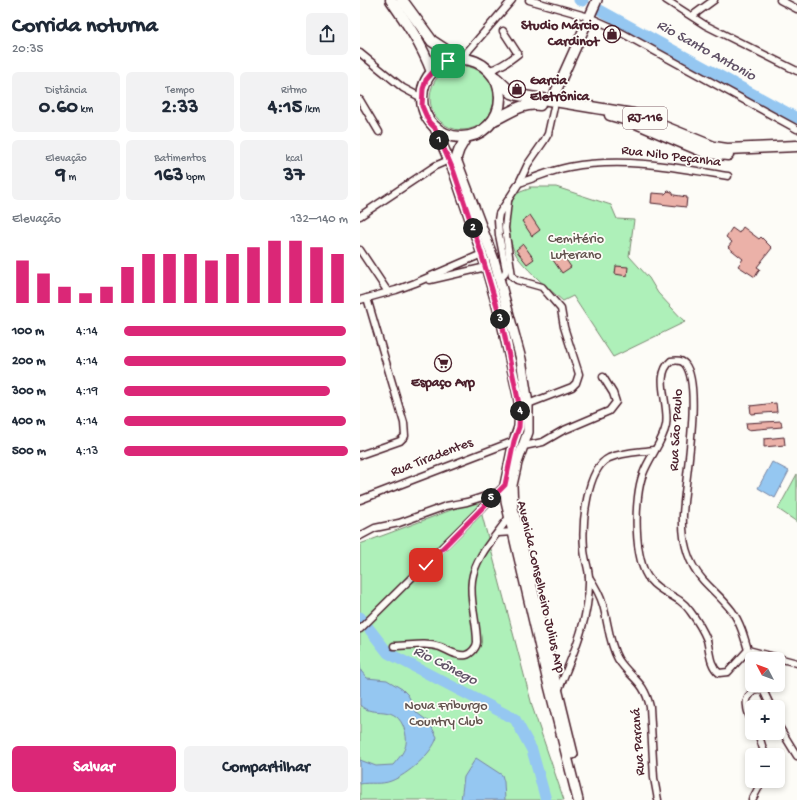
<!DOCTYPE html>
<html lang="pt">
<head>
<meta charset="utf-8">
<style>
  :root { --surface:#fff; --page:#f2f2f3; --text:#1f2937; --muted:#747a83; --accent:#db2777 }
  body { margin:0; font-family:"Gochi Hand",sans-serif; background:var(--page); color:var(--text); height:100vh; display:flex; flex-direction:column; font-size:15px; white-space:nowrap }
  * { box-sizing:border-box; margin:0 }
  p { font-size:13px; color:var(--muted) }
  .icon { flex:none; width:22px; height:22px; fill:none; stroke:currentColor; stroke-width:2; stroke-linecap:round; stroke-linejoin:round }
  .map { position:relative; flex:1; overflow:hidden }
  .sheet { display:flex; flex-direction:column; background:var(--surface); width:360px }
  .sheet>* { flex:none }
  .needle { width:26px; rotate:311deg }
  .controls { position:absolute; left:385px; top:652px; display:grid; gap:8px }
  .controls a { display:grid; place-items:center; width:40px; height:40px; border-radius:6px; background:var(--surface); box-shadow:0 2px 6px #0003; font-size:20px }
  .pin { position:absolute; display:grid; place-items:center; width:34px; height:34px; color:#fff; margin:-17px; border-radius:8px; box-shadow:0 2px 6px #0006 }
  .km { position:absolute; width:20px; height:20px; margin:-10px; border-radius:50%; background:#222; color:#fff; font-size:11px; line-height:20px; text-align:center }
  .round { display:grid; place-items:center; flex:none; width:42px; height:42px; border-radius:6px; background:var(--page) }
  .head { display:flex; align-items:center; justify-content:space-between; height:68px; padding:0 12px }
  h1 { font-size:22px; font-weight:700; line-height:30px }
  .stats { display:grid; grid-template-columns:repeat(3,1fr); gap:6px; height:68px; padding:4px 12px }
  .stats div { display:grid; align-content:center; border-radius:6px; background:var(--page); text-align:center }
  .stats b { font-size:20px; font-weight:700 }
  .stats small { font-size:11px; font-weight:400 }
  .stats p { font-size:11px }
  .chart { height:112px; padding:8px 12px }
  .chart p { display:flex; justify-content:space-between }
  .chart svg { width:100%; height:72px; margin-top:4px; stroke:var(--accent); stroke-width:6 }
  .cta { display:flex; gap:8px; margin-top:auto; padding:8px 12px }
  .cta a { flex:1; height:46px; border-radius:6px; background:var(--accent); color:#fff; font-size:16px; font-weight:700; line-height:46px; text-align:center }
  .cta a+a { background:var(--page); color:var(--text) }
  ul { padding:0 12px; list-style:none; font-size:13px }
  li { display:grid; grid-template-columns:64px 48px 1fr; align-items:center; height:30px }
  li i { height:10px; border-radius:5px; background:var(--accent) }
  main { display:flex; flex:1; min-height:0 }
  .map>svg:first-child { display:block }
</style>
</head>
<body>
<main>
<section class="sheet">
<div class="head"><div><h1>Corrida noturna</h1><p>20:35</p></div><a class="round"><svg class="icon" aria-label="share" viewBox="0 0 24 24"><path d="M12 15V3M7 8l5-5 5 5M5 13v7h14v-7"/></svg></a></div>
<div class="stats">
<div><p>Distância</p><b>0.60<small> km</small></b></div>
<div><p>Tempo</p><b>2:33</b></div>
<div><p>Ritmo</p><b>4:15<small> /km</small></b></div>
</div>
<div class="stats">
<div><p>Elevação</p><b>9<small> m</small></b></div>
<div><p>Batimentos</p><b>163<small> bpm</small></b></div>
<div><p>kcal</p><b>37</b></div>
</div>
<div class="chart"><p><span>Elevação</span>132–140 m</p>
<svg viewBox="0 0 160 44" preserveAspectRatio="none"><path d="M5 44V18M15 44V26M25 44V34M35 44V38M45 44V34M55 44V22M65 44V14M75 44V14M85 44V14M95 44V18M105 44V14M115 44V10M125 44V6M135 44V6M145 44V10M155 44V14"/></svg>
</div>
<ul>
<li><b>100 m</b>4:14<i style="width:99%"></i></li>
<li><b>200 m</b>4:14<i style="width:99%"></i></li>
<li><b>300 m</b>4:19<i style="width:92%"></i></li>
<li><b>400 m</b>4:14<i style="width:99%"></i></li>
<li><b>500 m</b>4:13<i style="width:100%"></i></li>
</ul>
<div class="cta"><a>Salvar</a><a>Compartilhar</a></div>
</section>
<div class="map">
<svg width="437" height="800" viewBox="0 0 437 800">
  <rect width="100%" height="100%" fill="#fdfcf7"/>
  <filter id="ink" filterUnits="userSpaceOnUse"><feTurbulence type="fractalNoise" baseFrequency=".025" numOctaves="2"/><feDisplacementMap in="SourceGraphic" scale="8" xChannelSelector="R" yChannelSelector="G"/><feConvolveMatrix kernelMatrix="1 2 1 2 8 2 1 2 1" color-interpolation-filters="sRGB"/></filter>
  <g filter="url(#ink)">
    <g fill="#aef0b9" stroke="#7c8872">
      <circle cx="102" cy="98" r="32"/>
      <path d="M169,187H196L251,205L257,219L274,220L269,256L289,278L298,293L325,322L253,357L213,296L203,301C188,288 171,274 159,259C148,245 140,205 157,194C161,191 167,190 171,188Z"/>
      <path d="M437,474V522L418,509Z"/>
      <path d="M118,500L173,709L204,800H0V544Z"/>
    </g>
    <g fill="#95c7f1" stroke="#7784a2">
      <path d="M412,462L429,471L415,498L398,488Z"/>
      <path d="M0,664L1,671L7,678L27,680L42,689L48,695L57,713L69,722L77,737C73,753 47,775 31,781C21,785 10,782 0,784V760L16,766L33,765C43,753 49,747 45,731C36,701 13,719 0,705Z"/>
      <path d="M116,758L142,775L144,782L145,800H101L104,777Z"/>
    </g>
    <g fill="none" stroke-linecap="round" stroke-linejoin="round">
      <g stroke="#95c7f1" stroke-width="11">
        <path d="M219,0L223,1"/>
        <path d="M240,10L437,118"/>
        <path d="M0,617L28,653L155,719L172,750L186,800"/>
      </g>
    </g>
    <g fill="#ebb1a8" stroke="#4a1f2b">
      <path d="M308,191L312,192L314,195L327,197L326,207L291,203L292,193L305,194Z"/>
      <path d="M170,215L180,230L172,236L162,221Z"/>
      <path d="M383,227L399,239L401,237L412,248L397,267L400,269L395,277L378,266L383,259L368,247L372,242L366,237L372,228L379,233Z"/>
      <path d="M163,244L174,259L167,264L156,250Z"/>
      <path d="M202,254L211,267L202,273L193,260Z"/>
      <path d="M256,266L268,267L267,276L255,274Z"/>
      <path d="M416,403L417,412L391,414L390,406Z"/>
      <path d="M421,421L422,427L387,430L386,423Z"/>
      <path d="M424,437L425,445L404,447V439Z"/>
    </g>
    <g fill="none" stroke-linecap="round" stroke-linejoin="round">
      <g stroke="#4a1f2b" stroke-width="9">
        <g id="street">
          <path d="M169,0L229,17L249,26L437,129"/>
          <path d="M306,0L345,25L437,71"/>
          <path d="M420,0L437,9"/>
          <path d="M332,16L354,0"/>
          <path d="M0,53L43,88L62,98"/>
          <path d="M101,59L152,0"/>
          <path d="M130,70C141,67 149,61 158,54L143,31"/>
          <path d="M0,100L19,132"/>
          <path d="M159,183C175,178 192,170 209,167C264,157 313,167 368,176"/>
          <path d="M148,201L145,228L152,276L157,280L182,287L201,309L204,327L219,374L216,383L212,387L168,404"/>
          <path d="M0,216L75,166L89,160"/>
          <path d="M0,250L28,292"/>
          <path d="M140,279L144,275L146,270L139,235L138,220L139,214L159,183L168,164L184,141L188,134L194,107"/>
          <path d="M70,280L126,267"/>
          <path d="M0,300L36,290L55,283L122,254"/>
          <path d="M164,446L183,442L202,431L249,411L256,402L253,393L243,377"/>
          <path d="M0,455L40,441L45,436L44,423L7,298"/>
          <path d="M0,500L154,441"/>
          <path d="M138,533L153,532"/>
          <path d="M0,536L15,528L39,523L86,506L107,502L135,493"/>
          <path d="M229,577C235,586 240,595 243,605C248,622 249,643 258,659C271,679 284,680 290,707L294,778L298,800"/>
          <path d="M0,629L145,485"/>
          <path d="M34,646C50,646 65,642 80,647C88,650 97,657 106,655C111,654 117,647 117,642C117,621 109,601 112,580C115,557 136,536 149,517"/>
          <path d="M388,650L368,672L359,673C349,665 350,651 347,640C343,630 336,619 330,611C318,594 302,595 290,580C273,560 274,497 283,474C289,457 303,442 306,425C310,404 293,376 311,361C316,360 322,360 325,364C343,386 324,485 323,515C322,539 326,561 343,580C352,590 363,599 372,611C380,622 384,636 388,650L437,663"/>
          <path d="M198,691C213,655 230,618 229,578C229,568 224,558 224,548C222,525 226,469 249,458C263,452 280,452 294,450"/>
          <path d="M392,722C390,717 387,712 387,706C385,697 395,685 404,692L411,707"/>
          <path d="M418,725L437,756"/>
          <path d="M398,733L405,755"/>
          <path d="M392,800L402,781"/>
        </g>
      </g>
      <g stroke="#4a1f2b" stroke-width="12">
        <g id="secondary">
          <path d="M192,100L237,0"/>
          <path d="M75,128L94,172L125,263L142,323L158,395L160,409L159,427L154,441L145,485L146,502L188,682L218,800"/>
          <path d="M106,138L99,150L96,159L134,260L161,359L168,404V432L157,463L152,485L153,508L213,754"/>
        </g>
      </g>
      <g stroke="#4a1f2b" stroke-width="13">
        <g id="primary">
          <path d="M31,0C47,23 62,45 72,72"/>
          <path d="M42,0L72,41L98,58"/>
          <circle cx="101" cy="98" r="39"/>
          <path d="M136,78L152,93L158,95L273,114L354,147L367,149L437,146"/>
          <path d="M250,115L271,121L337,149L347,153L368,155"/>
          <path d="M134,120C150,113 162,102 180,105"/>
        </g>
      </g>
      <use href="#street" stroke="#fdfcf7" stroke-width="6"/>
      <use href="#secondary" stroke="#fdfcf7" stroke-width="9"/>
      <use href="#primary" stroke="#fdfcf7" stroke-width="10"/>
    </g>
  </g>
  <g fill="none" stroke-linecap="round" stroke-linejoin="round" filter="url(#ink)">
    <g stroke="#fff" stroke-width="8">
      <path id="route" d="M66,565L145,485L154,441L159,427L160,409L142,323L119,246L94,172L75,128L69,122L62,106L63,89L66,80L79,65L88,61"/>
    </g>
    <use href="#route" stroke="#db2777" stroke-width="5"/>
  </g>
  <defs>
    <g id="shop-ring" transform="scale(0.9)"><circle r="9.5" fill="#fdfcf7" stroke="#4a1f2b" stroke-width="1.5"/><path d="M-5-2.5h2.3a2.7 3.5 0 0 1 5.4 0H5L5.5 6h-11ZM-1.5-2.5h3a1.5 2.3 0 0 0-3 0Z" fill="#4a1f2b"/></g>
    <g id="supermarket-ring" transform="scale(0.9)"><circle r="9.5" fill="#fdfcf7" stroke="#4a1f2b" stroke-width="1.5"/><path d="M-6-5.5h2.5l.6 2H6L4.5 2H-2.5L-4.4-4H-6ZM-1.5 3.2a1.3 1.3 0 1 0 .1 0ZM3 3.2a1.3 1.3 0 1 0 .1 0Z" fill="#4a1f2b"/></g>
  </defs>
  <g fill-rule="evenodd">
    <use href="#shop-ring" x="252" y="34"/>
    <use href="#shop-ring" x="157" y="89"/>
    <use href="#supermarket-ring" x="83" y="363"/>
  </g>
  <g text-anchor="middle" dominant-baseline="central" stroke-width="3.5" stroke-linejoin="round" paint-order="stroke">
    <rect fill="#fdfcf7" stroke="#806168" stroke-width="1" x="263" y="107" width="44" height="22" rx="3"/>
    <g font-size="13" font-weight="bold" fill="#4a1f2b">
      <text x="285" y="118">RJ-116</text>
    </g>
    <g font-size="14" font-weight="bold" fill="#4a1f2b" stroke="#fdfcf7" text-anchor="end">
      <text x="239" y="26">Studio Márcio<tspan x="239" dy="16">Cardinot</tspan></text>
      <text x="170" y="81" text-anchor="start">Garcia<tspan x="170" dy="16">Eletrônica</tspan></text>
      <text x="83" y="383" text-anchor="middle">Espaço Arp</text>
    </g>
    <g font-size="14" fill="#4a1f2b" stroke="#fdfcf7">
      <text transform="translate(311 157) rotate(7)">Rua Nilo Peçanha</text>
      <text transform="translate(317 430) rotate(-87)">Rua São Paulo</text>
      <text transform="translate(72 458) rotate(-21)">Rua Tiradentes</text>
      <text transform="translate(180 587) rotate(77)">Avenida Conselheiro Julius Arp</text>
      <text transform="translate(279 742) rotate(-94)">Rua Paraná</text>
    </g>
    <g font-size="14" fill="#63534e" stroke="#fdfcf7">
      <text x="216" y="239">Cemitério<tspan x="216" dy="16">Luterano</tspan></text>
      <text x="86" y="706">Nova Friburgo<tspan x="86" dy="16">Country Club</tspan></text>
    </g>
    <g font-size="15" font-style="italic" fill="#605166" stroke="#fdfcf7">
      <text transform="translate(346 51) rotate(29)">Rio Santo Antonio</text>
      <text transform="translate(85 666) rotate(27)">Rio Cônego</text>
    </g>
  </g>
</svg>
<div class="controls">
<a><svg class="needle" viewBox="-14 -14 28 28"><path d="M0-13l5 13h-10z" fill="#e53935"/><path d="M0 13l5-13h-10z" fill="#747a83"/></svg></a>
<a>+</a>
<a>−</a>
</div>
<div class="pin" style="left:88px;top:61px;background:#1e9e55"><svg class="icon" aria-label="arrive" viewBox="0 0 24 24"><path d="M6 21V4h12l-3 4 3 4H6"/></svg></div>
<div class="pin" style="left:66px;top:565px;background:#d93025"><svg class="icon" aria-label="check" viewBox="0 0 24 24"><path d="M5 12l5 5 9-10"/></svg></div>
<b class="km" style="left:79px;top:140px">1</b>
<b class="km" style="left:113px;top:228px">2</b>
<b class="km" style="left:140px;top:319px">3</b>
<b class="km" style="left:160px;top:411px">4</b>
<b class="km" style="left:131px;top:498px">5</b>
</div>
</main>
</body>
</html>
